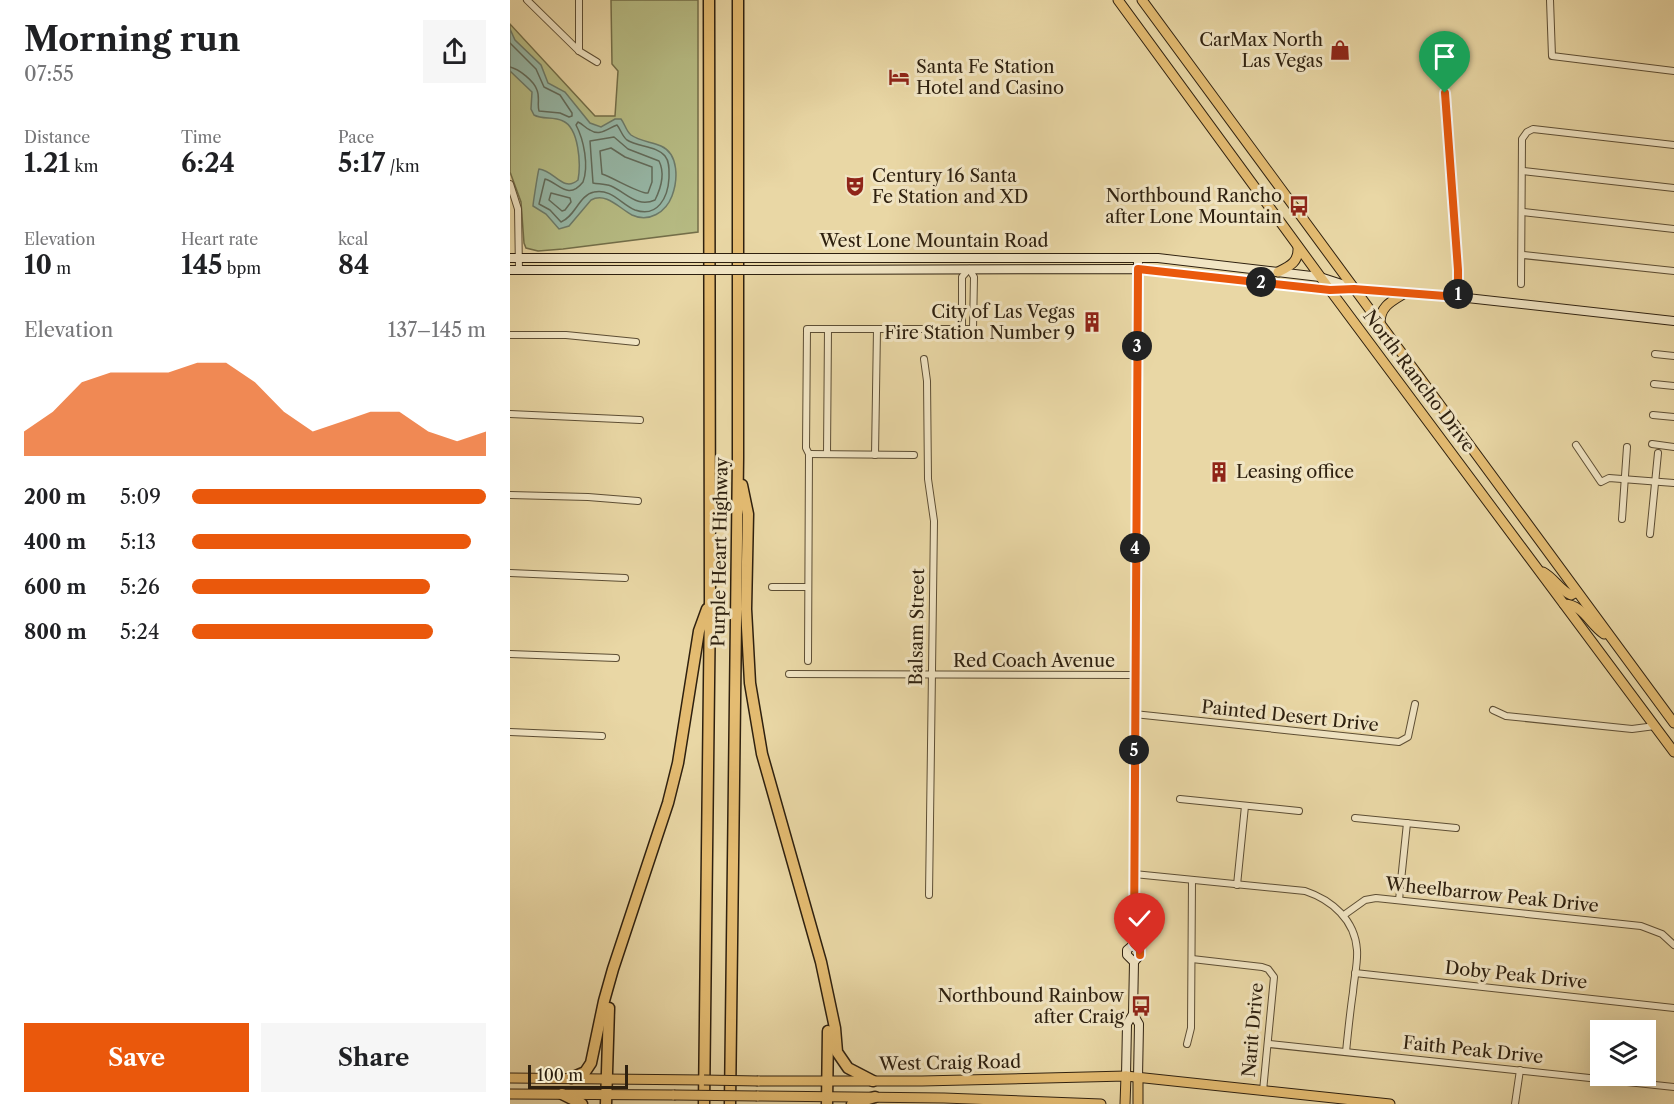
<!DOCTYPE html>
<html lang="en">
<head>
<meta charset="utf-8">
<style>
  :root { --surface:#fff; --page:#f6f6f6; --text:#202124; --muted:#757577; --accent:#ea580c }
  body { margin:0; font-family:"Libre Caslon Text",serif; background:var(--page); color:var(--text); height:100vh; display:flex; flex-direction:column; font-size:22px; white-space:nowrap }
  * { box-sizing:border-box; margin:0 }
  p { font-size:20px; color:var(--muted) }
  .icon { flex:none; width:33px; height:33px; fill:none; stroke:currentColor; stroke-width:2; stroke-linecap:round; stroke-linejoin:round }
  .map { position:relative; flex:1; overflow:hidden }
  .drawer { display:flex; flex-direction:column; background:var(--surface); width:510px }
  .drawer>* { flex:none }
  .tools { position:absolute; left:1080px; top:1020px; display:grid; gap:12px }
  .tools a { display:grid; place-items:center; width:66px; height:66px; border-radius:0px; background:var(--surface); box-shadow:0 6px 24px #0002; font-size:30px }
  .scale { position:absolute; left:18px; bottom:15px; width:100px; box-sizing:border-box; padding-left:6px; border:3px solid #2e200f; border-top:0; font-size:16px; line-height:21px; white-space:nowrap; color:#2e200f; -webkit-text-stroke:4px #f1e5c4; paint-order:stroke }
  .pin { position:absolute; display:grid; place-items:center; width:51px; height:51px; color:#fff; margin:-62px -26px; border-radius:50% 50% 50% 0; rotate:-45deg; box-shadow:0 0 6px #0007 }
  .pin .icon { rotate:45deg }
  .km { position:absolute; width:30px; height:30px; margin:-15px; border-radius:50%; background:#222; color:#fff; font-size:16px; line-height:30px; text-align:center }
  .round { display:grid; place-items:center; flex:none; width:63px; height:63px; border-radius:0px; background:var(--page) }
  .overview { display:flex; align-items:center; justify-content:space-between; height:102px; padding:0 24px }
  h1 { font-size:33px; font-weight:700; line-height:45px }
  .metrics { display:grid; grid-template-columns:repeat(3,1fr); gap:9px; height:102px; padding:6px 24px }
  .metrics div { display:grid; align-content:center }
  .metrics b { font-size:26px; font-weight:700 }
  .metrics small { font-size:16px; font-weight:400 }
  .metrics p { font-size:16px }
  .chart { height:168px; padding:12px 24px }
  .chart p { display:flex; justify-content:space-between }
  .chart svg { width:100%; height:108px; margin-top:6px; fill:var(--accent); opacity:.7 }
  .button { display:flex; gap:12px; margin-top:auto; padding:12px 24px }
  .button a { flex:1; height:69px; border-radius:0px; background:var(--accent); color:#fff; font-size:24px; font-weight:700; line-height:69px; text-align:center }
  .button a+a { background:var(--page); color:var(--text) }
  ul { padding:0 24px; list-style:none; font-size:20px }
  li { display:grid; grid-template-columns:96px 72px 1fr; align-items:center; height:45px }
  li i { height:15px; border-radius:8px; background:var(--accent) }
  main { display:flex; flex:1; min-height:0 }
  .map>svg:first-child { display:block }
</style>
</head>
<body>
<main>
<section class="drawer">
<div class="overview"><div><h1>Morning run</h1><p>07:55</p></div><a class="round"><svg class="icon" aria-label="share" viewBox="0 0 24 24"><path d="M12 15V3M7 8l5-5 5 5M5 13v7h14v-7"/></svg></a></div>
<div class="metrics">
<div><p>Distance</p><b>1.21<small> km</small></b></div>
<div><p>Time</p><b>6:24</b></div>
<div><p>Pace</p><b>5:17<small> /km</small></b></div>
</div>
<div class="metrics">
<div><p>Elevation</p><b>10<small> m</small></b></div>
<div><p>Heart rate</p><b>145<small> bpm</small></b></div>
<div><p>kcal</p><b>84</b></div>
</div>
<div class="chart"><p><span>Elevation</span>137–145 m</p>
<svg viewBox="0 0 160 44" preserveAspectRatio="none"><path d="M0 44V34L10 26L20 14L30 10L40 10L50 10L60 6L70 6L80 14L90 26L100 34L110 30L120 26L130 26L140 34L150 38L160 34V44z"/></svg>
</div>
<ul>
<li><b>200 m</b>5:09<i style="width:100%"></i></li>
<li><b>400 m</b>5:13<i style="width:95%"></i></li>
<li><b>600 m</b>5:26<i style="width:81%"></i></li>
<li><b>800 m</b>5:24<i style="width:82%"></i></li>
</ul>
<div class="button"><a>Save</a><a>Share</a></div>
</section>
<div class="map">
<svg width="1164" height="1104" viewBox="0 0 1164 1104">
  <rect width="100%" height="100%" fill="#e9d7a5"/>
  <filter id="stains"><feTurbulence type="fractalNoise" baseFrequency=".00333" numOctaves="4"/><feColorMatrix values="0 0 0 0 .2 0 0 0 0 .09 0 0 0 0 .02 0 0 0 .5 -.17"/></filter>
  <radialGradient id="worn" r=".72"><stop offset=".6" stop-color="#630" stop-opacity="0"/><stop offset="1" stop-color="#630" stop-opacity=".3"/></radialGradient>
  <path fill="#b8be86" stroke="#736f4a" stroke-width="1.5" d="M101,0H188V232L53,249L28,251L16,248L14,243L11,202L0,172V24L85,116H105L108,71L102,64Z"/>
  <path fill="#97b9a9" stroke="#6d7c6b" stroke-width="1.5" d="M0,29L5,40L31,65L38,83L55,92L80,123L91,127L105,119H111C115,124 116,131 121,135C129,141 142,142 151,146C169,154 168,180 162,196C156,212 139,223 122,215C109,208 96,192 81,200L59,226L49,229L36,214L23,206C23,204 28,171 29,169C44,170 53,193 68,180C71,164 69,128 53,121C43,116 33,120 24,115L21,109L22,92L0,71Z"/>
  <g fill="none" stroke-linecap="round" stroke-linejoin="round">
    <g stroke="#626c5c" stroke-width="1.5">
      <path d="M0,43L26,69L34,87L50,95L62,113V116L59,117L50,113L29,111C27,105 30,97 27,90C24,81 9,69 0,67"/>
      <path d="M68,122C73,124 75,128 80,130C90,137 98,128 107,125C111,130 112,136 117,140C128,147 147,146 155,156C160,162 159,171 159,178C158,197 148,218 125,210C112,205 101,188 84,192C69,195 65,217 51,222L40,210L29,204L35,179C49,183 58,201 73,182C79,166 74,140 66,125Z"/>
      <path d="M104,137L118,149L149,161C155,173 151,188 145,200C127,208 117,193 101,186C95,184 88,184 83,183L80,141Z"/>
      <path d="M101,148L115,157L142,167V182L138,193C130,194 104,178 92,174L90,151Z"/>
      <path d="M41,193L60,198L61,202L55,210L52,211L39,200Z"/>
    </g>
    <g stroke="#5d4e34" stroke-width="8">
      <g id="minor">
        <path d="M17,0L69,51L87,62"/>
        <path d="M69,0V51"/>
        <path d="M1040,0L1042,56L1164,71"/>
        <path d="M935,93L948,270V297"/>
        <path d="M1013,171L1164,188"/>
        <path d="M0,184L8,209L9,270"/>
        <path d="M1013,212L1164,229"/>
        <path d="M1013,255L1164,271"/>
        <path d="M1011,284L1012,139L1017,132L1023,129L1164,145"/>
        <path d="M0,335H56L126,342"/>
        <path d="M1145,354L1164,356"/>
        <path d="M414,359L417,381L418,479L424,521L419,895"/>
        <path d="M1144,384L1164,386"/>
        <path d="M0,414L130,420"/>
        <path d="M1143,415L1164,417"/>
        <path d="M1142,444L1164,447"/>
        <path d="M1066,445L1091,482L1099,478L1164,483"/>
        <path d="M299,454L404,455"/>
        <path d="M317,454L318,329"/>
        <path d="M365,455L367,329"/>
        <path d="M0,495L78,497L128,501"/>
        <path d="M1112,519L1117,447"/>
        <path d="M1140,534L1148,453"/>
        <path d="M0,573L115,578"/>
        <path d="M262,587H298"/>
        <path d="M0,654L106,658"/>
        <path d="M298,661L299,454L296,448L297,329H463L464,277L459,269L452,277V329"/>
        <path d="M279,674L624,675"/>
        <path d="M983,710L996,716L1122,729L1145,726"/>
        <path d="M624,714L889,742L898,737L905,704"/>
        <path d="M0,732L92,736"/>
        <path d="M670,799L789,811"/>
        <path d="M845,818L946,828"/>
        <path d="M624,874L795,891C822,900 845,920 847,950C848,963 844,978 843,992C840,1012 838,1032 836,1052"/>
        <path d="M727,885L735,806"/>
        <path d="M889,900L897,823"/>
        <path d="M834,915L855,900L866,898L1131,926L1152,934L1164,945"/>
        <path d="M682,959L752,967L758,969L764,977L753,1091"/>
        <path d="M845,973L1164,1008"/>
        <path d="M677,1044L681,1028L682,880"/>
        <path d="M759,1044L1164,1087"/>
        <path d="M1005,1104L1010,1070"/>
      </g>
    </g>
    <g stroke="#2e200f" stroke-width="10">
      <g id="secondary">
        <path d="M0,258H175"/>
        <path d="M258,258H648L810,277L841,287"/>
        <path d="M628,258L624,944L630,950V955L624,962L623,1014L629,1024L628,1078"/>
        <path d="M0,270H175"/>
        <path d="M258,270L628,269L820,290L844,289L948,297L1164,321"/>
        <path d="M624,962L617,955V950L624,944"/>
        <path d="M616,1076L617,1024L623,1014"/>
      </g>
    </g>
    <g stroke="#2e200f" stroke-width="11">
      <g id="primary">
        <path d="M608,0L820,290L1164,752"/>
        <path d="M632,0L1164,723"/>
        <path d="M768,272C780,266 789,262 788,247"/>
        <path d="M870,323C870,306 882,301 895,293"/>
        <path d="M1033,572C1044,578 1050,590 1061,595L1067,592"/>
        <path d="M1054,604C1074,605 1079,624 1094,634"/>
        <path d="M0,1078L194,1080"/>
        <path d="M248,1081H412L616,1076L880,1104"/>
        <path d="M0,1094L164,1095"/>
        <path d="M247,1096L434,1098L591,1104"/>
        <path d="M615,1104L616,1076"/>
        <path d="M628,1104V1078"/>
      </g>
    </g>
    <g stroke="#2e200f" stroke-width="13">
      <g id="motorway">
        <path d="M232,485L238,514L236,609L240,683L252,754L311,962L325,1028L327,1052L338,1068L363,1081"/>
        <path d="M61,1078L75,1072L81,1063L94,1001L103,969L158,803L168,763L189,631L197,609"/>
        <path d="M52,1094L72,1104"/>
        <path d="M96,1104L99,1008"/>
        <path d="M194,1104L200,600L199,0"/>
        <path d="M220,1104L228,458V0"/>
        <path d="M317,1104L318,1031"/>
        <path d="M342,1104L365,1097"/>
      </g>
    </g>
    <use href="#minor" stroke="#f1e5c4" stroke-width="6"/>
    <use href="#secondary" stroke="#f1e5c4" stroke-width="8"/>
    <use href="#primary" stroke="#e4bc72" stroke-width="9"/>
    <use href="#motorway" stroke="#e4bc72" stroke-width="10"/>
    <g stroke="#2e200f" stroke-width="10" stroke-linecap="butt">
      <g id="secondary-bridge">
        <path d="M175,258H258"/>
        <path d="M175,270H258"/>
      </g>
    </g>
    <g stroke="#2e200f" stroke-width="11" stroke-linecap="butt">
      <g id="primary-bridge">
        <path d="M194,1080L248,1081"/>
        <path d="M164,1095L247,1096"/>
      </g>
    </g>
    <use href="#secondary-bridge" stroke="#f1e5c4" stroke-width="8"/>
    <use href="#primary-bridge" stroke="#e4bc72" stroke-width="9"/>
  </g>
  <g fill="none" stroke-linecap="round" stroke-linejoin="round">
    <g stroke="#fff" stroke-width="12">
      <path id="route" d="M630,955V950L624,944L628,269L820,290L844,289L948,297V270L935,93"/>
    </g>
    <use href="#route" stroke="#ea580c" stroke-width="8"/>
  </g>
  <defs>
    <g id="shop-bare" transform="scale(1.62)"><path d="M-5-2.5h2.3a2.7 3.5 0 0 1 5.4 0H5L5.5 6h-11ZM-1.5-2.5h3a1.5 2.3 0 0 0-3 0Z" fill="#8f2418" stroke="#f1e5c4" stroke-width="2.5" paint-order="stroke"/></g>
    <g id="hotel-bare" transform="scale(1.62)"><path d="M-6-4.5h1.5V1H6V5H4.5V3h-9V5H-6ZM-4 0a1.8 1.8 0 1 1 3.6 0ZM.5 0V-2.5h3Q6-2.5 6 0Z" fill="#8f2418" stroke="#f1e5c4" stroke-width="2.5" paint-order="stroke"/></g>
    <g id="theatre-bare" transform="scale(1.62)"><path d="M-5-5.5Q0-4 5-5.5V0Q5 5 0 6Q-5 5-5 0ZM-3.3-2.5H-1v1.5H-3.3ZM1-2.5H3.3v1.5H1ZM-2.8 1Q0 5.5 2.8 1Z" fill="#8f2418" stroke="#f1e5c4" stroke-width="2.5" paint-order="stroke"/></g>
    <g id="bus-bare" transform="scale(1.62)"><path d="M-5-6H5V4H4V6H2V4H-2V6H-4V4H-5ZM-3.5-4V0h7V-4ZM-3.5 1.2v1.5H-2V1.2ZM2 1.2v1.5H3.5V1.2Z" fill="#8f2418" stroke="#f1e5c4" stroke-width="2.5" paint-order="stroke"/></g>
    <g id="building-bare" transform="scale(1.62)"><path d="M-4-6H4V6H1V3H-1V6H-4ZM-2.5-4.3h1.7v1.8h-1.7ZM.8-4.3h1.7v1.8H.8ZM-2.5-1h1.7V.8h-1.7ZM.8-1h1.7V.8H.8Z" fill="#8f2418" stroke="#f1e5c4" stroke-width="2.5" paint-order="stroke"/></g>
  </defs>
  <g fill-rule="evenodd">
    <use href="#shop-bare" x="830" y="50"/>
    <use href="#hotel-bare" x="389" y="77"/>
    <use href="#theatre-bare" x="345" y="186"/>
    <use href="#bus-bare" x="789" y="206"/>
    <use href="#building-bare" x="582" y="322"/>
    <use href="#building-bare" x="709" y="472"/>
    <use href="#bus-bare" x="631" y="1006"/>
  </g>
  <g text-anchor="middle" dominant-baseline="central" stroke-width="6" stroke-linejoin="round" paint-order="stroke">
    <g font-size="18" fill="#2e200f" stroke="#f1e5c4" text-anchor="end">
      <text x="813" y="40">CarMax North<tspan x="813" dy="21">Las Vegas</tspan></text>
      <text x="406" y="67" text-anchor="start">Santa Fe Station<tspan x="406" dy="21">Hotel and Casino</tspan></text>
      <text x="362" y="176" text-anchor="start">Century 16 Santa<tspan x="362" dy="21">Fe Station and XD</tspan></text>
      <text x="772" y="196">Northbound Rancho<tspan x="772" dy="21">after Lone Mountain</tspan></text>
      <text x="565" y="312">City of Las Vegas<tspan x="565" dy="21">Fire Station Number 9</tspan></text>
      <text x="726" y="472" text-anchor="start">Leasing office</text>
      <text x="614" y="996">Northbound Rainbow<tspan x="614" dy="21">after Craig</tspan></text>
    </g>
    <g font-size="18" fill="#2e200f" stroke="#f1e5c4">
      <text x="424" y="241">West Lone Mountain Road</text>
      <text transform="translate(909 381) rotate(53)">North Rancho Drive</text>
      <text transform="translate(210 552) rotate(-89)">Purple Heart Highway</text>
      <text transform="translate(407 627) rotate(-89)">Balsam Street</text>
      <text x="524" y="661">Red Coach Avenue</text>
      <text transform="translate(780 716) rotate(6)">Painted Desert Drive</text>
      <text transform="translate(982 895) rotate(6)">Wheelbarrow Peak Drive</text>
      <text transform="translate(1006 975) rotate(6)">Doby Peak Drive</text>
      <text transform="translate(743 1030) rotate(-85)">Narit Drive</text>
      <text transform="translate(963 1050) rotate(6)">Faith Peak Drive</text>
      <text transform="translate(440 1063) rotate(-1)">West Craig Road</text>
    </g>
  </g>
  <rect width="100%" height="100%" filter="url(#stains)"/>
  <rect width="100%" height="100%" fill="url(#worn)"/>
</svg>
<div class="tools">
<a><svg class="icon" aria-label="layers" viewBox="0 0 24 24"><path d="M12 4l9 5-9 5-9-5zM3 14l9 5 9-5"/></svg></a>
</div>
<div class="scale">100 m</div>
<div class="pin" style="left:935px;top:93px;background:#1e9e55"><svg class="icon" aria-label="arrive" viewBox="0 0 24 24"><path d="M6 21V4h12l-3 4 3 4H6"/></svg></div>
<div class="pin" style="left:630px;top:955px;background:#d93025"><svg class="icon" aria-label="check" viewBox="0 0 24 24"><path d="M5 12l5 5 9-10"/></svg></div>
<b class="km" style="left:948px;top:294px">1</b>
<b class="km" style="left:751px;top:282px">2</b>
<b class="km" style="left:627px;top:346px">3</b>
<b class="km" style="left:625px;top:548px">4</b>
<b class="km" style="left:624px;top:750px">5</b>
</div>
</main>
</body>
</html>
